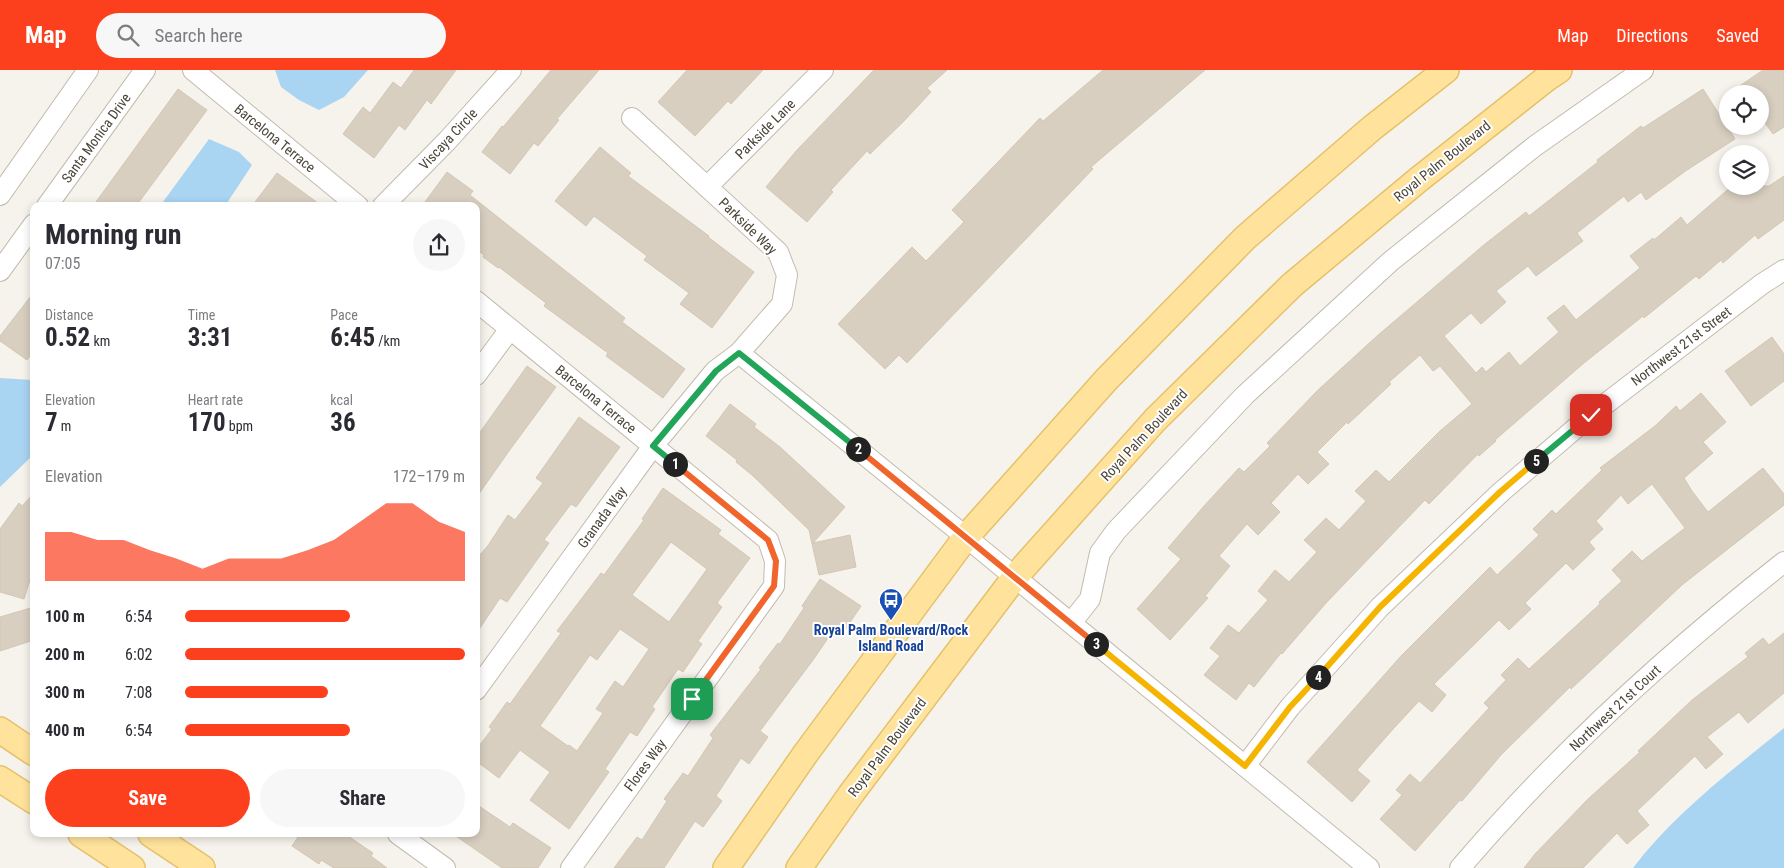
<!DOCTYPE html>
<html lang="en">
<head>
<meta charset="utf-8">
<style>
  :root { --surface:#fff; --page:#f7f7f7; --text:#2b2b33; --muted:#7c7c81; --accent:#fc3f1d }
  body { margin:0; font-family:"Roboto Condensed",sans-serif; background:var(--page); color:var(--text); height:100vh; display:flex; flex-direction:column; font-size:19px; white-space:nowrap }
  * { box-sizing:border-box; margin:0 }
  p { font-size:16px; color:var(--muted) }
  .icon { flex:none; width:28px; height:28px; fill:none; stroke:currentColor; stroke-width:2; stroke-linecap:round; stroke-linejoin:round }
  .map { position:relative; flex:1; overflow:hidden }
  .drawer { position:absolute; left:30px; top:132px; width:450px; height:635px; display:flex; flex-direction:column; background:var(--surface); border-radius:10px; box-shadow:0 2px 8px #0003 }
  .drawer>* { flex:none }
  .fabs { position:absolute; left:1719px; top:15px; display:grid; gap:10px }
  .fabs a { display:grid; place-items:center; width:50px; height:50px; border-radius:50%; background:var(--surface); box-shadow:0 2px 8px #0003; font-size:25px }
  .pin { position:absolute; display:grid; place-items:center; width:42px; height:42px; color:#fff; margin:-21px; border-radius:10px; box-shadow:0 2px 8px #0006 }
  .km { position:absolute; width:25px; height:25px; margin:-12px; border-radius:50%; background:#222; color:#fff; font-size:14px; line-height:25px; text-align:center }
  .round { display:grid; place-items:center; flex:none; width:52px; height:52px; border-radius:26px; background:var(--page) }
  .overview { display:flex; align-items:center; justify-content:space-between; height:85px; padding:0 15px }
  h1 { font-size:28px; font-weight:700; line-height:38px }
  .metrics { display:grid; grid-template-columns:repeat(3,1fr); gap:8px; height:85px; padding:5px 15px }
  .metrics div { display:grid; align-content:center }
  .metrics b { font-size:25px; font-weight:700 }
  .metrics small { font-size:14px; font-weight:400 }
  .metrics p { font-size:14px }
  .chart { height:140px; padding:10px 15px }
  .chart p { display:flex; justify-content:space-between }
  .chart svg { width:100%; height:90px; margin-top:5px; fill:var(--accent); opacity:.7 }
  .action { display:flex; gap:10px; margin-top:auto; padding:10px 15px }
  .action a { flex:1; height:58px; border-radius:30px; background:var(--accent); color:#fff; font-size:20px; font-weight:700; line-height:58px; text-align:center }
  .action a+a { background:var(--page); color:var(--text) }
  ul { padding:0 15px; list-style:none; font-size:16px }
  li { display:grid; grid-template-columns:80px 60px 1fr; align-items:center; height:38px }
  li i { height:12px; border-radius:6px; background:var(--accent) }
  header { display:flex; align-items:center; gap:30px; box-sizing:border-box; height:70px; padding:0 25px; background:var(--accent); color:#fff }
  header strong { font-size:24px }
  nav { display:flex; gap:28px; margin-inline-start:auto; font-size:18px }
  .search { width:350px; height:45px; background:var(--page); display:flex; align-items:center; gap:12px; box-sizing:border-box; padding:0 18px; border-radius:28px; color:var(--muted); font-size:19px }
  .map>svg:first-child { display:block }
</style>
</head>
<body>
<header>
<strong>Map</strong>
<div class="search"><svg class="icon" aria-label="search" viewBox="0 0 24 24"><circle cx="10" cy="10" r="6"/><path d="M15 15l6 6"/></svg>Search here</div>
<nav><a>Map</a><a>Directions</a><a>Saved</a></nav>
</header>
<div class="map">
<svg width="1784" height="798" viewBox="0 0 1784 798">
  <rect width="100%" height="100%" fill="#f6f3ec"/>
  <g fill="#a9d4f2">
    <path d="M275,0H368L344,27L319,40L299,30L281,17Z"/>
    <path d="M209,69L239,82L252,95L225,136H160Z"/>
    <path d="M0,308L32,310L34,309V384L0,417Z"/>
    <path d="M1784,658V798H1633C1675,743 1731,701 1784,658Z"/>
  </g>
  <g fill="#d8cfc1" stroke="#d3c7b4" fill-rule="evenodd">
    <path d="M414,0H456L431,34L427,30L405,60L399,55L374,88L343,64L363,37L370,43L393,12L401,18Z"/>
    <path d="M551,0H599L557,49L559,50L538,76L534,73L510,104L482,82L502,56L503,57Z"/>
    <path d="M687,0H763L731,34L728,31L695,66L658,32Z"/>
    <path d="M874,0H947L927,18L931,22L903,52L870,84L867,81L831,120L833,122L807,152L766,117L797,80Z"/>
    <path d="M1103,0H1205L1091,97L1093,99L907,293L899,285L885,299L838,254L912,177L926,191L964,152L952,140L1040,48L1043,51Z"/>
    <path d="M1763,0H1784V57L1773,64L1760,46V24H1728Z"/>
    <path d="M178,19L207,40L136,136H93Z"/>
    <path d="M1703,19L1735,69L1687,100L1646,130L1641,122L1628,132L1624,126L1577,163L1583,171L1536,206L1528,196L1496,221L1506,232L1481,254L1471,243L1444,266L1476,303L1482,297L1486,302L1509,282L1520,296L1559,262L1547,248L1564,235L1576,250L1640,198L1630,186L1653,168L1654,170L1681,147L1687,155L1732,116H1737L1742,123L1752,116H1769L1784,106V150L1758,169L1755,165L1723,193L1721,190L1699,209L1696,206L1644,248L1643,246L1584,293L1495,370L1496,371L1479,386L1478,384L1429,434L1425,430L1326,533L1282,584L1281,583L1254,617L1249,613L1236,630L1204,605L1220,586L1210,578L1228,555L1239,563L1268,530L1258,521L1275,500L1289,512L1317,482L1304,470L1326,448L1339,460L1366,431L1355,421L1376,400L1389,412L1440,361L1472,334L1440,296L1433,301L1420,285L1389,312L1391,314L1348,354L1347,352L1317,382L1329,394L1308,414L1298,404L1271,433L1280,442L1258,465L1247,454L1219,486L1230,496L1205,526L1208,528L1170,570L1137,539L1181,489L1168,478L1204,436L1239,398L1244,402L1270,376L1267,373L1318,320L1377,266L1485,174L1526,142L1529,146L1598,92L1597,90L1641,56L1643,58Z"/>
    <path d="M600,77L631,103L628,106L709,166L708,167L754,202L712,258L680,234L689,223L644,190L647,186L594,146L586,156L555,131Z"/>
    <path d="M447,102L473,121L470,125L625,248L622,252L685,299L663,328L606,286L608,283L544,236L546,233L499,197L498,198L483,187L484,185L476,179V136H422Z"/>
    <path d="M277,103L322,136H252Z"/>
    <path d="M34,222V280L27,290L0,271V266Z"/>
    <path d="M1772,267L1784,284V311L1751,336L1725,301Z"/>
    <path d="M527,296L556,317L509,381L476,428V368Z"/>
    <path d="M1701,323L1726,352L1703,372L1713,383L1684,408L1692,421L1708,442L1763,398L1784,424V435L1682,515L1571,619L1570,617L1501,685L1462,731L1460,730L1415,781L1380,749L1402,725L1396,720L1410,704L1420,713L1489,638L1484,633L1506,610L1501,605L1518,588L1529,599L1600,534L1599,532L1622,511L1612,500L1632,481L1642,491L1685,458L1652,414L1628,434L1621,425L1596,451L1603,459L1589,472L1595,479L1573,500L1566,493L1525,533L1531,539L1509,560L1499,550L1434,614L1446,625L1432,642L1419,631L1394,658L1357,700L1370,711L1352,732L1307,692L1401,586L1490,497L1497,505L1539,465L1533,459L1552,440L1556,444L1602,400L1600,398L1655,356L1676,336L1680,341Z"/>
    <path d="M730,334L756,354L754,357L780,377L845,437L813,473L850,465L856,497L819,505L809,460L752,405L736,392L737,390L706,366Z"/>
    <path d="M579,347L620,377L576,437L571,434L544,470L549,473L507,532L500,528L476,564V489L487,477L508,445L515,450L543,413L536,408Z"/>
    <path d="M663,418L721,460L718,464L750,488L717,533L722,537L698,571L702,574L683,602L678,599L652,637L655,639L637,666L630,662L605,699L609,702L569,759L530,730L550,702L520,680L499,708L476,691V680L492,659L489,657L507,632L510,634L561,563L557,561L601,503L604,505L644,450L642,449ZM671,472L707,499L669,552L632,525ZM620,559L649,579L623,617L615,611L596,639L603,643L577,681L569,675L568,676L540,656L590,585L597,590Z"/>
    <path d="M34,423V497L24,529L0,522V459L19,433L22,436Z"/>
    <path d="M820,509L861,536L843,563L835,558L813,590L760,661L768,667L749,694L741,688L716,726L722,731L703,757L695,751L664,798H614L637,767L642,770L667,731L664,729L683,703L688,706L713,668L710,665L761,599L759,598L778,573L780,574L804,538L802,536Z"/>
    <path d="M34,537V570L0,581V547Z"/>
    <path d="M1784,563V623L1748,653L1739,642L1707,667L1723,684L1706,699L1695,686L1659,720L1637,741L1649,755L1627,774L1617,763L1583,798H1524L1535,784L1588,729L1640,682L1638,681L1692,630L1748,587L1745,583L1763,568L1769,575Z"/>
    <path d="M476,734L510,757L513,753L551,778L538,798H502L453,764H476Z"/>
    <path d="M300,764H345L373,783L371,786L387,798H334L321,790L319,794L292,776Z"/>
  </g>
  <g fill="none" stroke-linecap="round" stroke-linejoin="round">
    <g stroke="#c2bbae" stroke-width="22">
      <g id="minor">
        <path d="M193,0L358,136"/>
        <path d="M707,117L823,0"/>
        <path d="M0,125L88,0"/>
        <path d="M47,136L145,0"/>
        <path d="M383,136L447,71L511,0"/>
        <path d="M0,201L34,154"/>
        <path d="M476,231L768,470L775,491L774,516L571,798"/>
        <path d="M739,283L966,467L1369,798"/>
        <path d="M476,305L510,259"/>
        <path d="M1071,553L1090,529L1100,483L1116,461L1245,325L1391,191L1535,76L1643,0"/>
        <path d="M476,620L653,376L715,301L739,283L782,234L787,205L778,182L632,48"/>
        <path d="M1245,696L1290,637L1380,537L1501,422L1591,345L1762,214L1784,200"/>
        <path d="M398,764L445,798"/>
        <path d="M1460,798C1557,684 1667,584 1784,492"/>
      </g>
    </g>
    <g stroke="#e6c16a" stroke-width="28">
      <g id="major">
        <path d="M0,660L34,683"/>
        <path d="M0,709L34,731"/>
        <path d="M81,764L132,798"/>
        <path d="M151,764L202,798"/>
        <path d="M726,798L806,683L966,467L1106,310L1245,168L1372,58L1446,0"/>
        <path d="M799,798L851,724L1015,507L1155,350L1292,215L1418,110L1547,8L1559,0"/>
      </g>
    </g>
    <use href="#minor" stroke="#fff" stroke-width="20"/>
    <use href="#major" stroke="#ffe39c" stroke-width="25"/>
  </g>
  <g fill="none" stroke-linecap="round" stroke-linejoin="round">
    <g stroke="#fff" stroke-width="10">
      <path id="split-1" d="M675,394L768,470L776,491L774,516L692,629"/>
    </g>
    <g stroke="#fff" stroke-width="10">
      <path id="split-2" d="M675,394L653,376L716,301L739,283L858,379"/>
    </g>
    <g stroke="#fff" stroke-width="10">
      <path id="split-3" d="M858,379L1096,574"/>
    </g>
    <g stroke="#fff" stroke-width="10">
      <path id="split-4" d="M1096,574L1245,696L1290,637L1318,607"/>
    </g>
    <g stroke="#fff" stroke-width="10">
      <path id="split-5" d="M1318,607L1380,537L1500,422L1536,391"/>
    </g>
    <g stroke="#fff" stroke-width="10">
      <path id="split-6" d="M1536,391L1591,345"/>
    </g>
    <use href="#split-1" stroke="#f0652b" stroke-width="6"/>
    <use href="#split-2" stroke="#22a559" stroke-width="6"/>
    <use href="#split-3" stroke="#f0652b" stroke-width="6"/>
    <use href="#split-4" stroke="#f5b400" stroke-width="6"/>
    <use href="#split-5" stroke="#f5b400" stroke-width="6"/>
    <use href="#split-6" stroke="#22a559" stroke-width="6"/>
  </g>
  <defs>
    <g id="bus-pin" transform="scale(1.25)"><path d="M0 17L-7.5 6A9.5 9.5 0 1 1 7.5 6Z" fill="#1a4fb4" stroke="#fff"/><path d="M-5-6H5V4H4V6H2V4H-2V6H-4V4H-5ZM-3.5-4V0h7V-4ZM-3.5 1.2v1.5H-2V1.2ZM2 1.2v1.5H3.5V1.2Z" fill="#fff"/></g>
  </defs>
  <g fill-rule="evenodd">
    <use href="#bus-pin" x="891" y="530"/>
  </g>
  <g text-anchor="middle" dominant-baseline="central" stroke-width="4" stroke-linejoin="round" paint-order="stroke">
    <g font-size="14" fill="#4b4439" stroke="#fff">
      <text transform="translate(765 59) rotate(-45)">Parkside Lane</text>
      <text transform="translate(96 68) rotate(-54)">Santa Monica Drive</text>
      <text transform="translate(275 68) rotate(39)">Barcelona Terrace</text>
      <text transform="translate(448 69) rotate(-47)">Viscaya Circle</text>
      <text transform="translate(1442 91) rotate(-39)">Royal Palm Boulevard</text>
      <text transform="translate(748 156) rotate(44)">Parkside Way</text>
      <text transform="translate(1681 276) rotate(-37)">Northwest 21st Street</text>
      <text transform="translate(596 329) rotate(39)">Barcelona Terrace</text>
      <text transform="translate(1144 365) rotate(-47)">Royal Palm Boulevard</text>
      <text transform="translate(602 447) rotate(-54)">Granada Way</text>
      <text transform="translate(1615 638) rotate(-43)">Northwest 21st Court</text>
      <text transform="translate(887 677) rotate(-53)">Royal Palm Boulevard</text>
      <text transform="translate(645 695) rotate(-54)">Flores Way</text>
    </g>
    <g font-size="14" font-weight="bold" fill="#164399" stroke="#fff">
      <text x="891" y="560">Royal Palm Boulevard/Rock<tspan x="891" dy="16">Island Road</tspan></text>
    </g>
  </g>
</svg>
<div class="fabs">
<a><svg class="icon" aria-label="locate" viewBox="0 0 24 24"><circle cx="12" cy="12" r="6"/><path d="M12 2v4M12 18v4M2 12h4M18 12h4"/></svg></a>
<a><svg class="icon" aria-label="layers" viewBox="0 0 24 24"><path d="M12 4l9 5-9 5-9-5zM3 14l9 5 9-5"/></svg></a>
</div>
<div class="pin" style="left:692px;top:629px;background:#1e9e55"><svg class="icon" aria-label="arrive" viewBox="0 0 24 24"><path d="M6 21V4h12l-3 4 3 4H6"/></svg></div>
<div class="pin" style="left:1591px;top:345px;background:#d93025"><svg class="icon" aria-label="check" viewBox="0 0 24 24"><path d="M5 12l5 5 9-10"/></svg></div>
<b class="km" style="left:675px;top:394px">1</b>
<b class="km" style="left:858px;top:379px">2</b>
<b class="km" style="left:1096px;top:574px">3</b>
<b class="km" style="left:1318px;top:607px">4</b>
<b class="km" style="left:1536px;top:391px">5</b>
<section class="drawer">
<div class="overview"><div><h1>Morning run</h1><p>07:05</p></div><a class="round"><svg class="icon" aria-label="share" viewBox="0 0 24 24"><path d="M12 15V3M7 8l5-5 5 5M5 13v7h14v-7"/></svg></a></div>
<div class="metrics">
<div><p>Distance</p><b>0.52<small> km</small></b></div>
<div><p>Time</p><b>3:31</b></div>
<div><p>Pace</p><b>6:45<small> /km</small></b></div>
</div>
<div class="metrics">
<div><p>Elevation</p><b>7<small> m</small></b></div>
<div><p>Heart rate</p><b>170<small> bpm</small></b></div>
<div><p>kcal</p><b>36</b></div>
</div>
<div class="chart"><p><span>Elevation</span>172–179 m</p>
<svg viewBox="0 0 160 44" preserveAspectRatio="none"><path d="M0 44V20L10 20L20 24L30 24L40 29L50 33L60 38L70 33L80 33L90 33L100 29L110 24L120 15L130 6L140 6L150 15L160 20V44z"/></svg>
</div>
<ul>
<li><b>100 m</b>6:54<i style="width:59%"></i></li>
<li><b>200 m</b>6:02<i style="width:100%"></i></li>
<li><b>300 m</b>7:08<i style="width:51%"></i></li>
<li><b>400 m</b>6:54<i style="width:59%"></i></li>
</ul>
<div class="action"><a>Save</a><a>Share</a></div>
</section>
</div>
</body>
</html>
